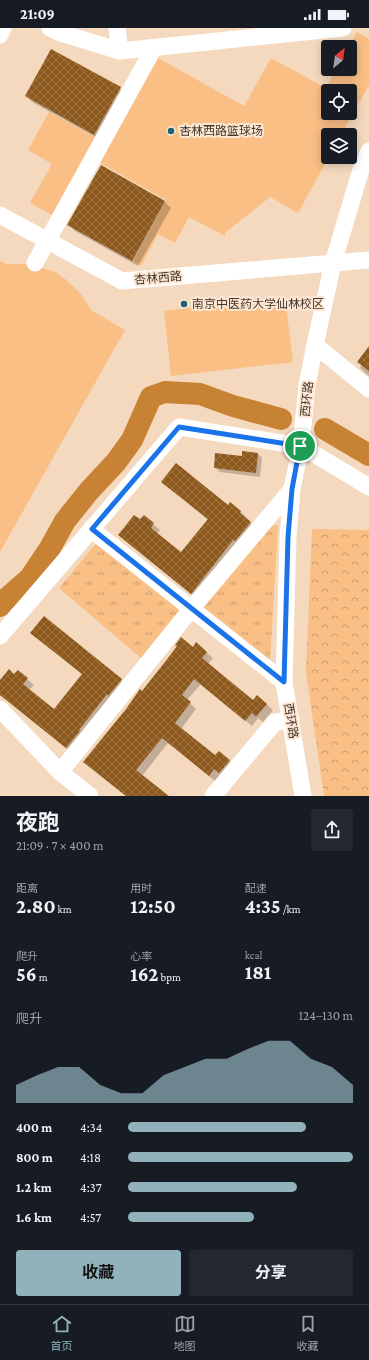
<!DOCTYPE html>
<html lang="zh">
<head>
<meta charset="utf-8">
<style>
  :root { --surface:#171b24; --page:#242831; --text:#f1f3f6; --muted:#9ea1a6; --line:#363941; --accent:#91b2bb }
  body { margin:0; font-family:"Crimson Pro","Noto Sans SC",serif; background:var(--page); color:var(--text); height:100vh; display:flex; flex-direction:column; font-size:15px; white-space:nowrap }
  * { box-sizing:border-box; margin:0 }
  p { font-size:13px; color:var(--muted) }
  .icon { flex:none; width:22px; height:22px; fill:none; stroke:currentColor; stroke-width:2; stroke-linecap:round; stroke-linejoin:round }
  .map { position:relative; height:768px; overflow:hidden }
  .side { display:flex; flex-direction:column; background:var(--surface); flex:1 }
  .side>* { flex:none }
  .needle { width:26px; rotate:29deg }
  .fabs { position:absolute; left:321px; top:12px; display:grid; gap:8px }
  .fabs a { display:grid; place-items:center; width:36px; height:36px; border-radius:4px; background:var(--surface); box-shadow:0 2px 10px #0003; font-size:20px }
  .pin { position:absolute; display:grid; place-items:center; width:34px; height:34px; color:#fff; margin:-17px; border:2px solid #fff; border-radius:50%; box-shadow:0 1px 4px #0007 }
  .round { display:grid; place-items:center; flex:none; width:42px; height:42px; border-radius:4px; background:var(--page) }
  .summary { display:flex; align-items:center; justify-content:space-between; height:68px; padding:0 16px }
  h1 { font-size:22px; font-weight:700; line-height:30px }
  .metrics { display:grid; grid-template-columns:repeat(3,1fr); gap:6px; height:68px; padding:4px 16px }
  .metrics div { display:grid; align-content:center }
  .metrics b { font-size:20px; font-weight:700 }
  .metrics small { font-size:11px; font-weight:400 }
  .metrics p { font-size:11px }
  .chart { height:112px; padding:8px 16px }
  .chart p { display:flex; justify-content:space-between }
  .chart svg { width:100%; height:72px; margin-top:4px; fill:var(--accent); opacity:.7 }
  .primary-button { display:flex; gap:8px; margin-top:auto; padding:8px 16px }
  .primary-button a { flex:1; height:46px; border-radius:4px; background:var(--accent); color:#111; font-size:16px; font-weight:700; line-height:46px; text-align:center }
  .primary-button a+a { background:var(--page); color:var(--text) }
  ul { padding:0 16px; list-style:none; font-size:13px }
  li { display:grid; grid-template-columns:64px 48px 1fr; align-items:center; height:30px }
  li i { height:10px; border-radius:5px; background:var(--accent) }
  .status { display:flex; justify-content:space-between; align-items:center; height:28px; padding:0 20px; background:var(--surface); direction:ltr }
  .status svg { height:11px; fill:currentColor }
  .tab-bar { display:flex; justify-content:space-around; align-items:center; height:56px; border-top:1px solid var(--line); background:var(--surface); font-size:11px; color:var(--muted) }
  .tab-bar a { display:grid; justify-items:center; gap:2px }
  .tab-bar .active { color:var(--accent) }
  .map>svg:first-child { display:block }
</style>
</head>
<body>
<div class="status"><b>21:09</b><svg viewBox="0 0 49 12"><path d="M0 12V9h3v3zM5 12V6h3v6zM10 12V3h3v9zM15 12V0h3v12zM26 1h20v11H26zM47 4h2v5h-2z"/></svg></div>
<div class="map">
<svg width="369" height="768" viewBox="0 0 369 768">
  <defs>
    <pattern id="grass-tufts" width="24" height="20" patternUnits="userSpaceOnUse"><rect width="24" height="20" fill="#f9bf85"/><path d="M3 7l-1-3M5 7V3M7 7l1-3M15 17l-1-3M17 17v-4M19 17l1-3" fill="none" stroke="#cb9c6d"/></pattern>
    <pattern id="forest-crowns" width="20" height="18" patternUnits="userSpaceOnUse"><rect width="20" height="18" fill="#f9bf85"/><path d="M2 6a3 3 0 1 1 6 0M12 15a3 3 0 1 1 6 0" fill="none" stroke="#cb9c6d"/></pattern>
    <pattern id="building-cross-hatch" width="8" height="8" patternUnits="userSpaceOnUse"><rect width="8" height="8" fill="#8e591d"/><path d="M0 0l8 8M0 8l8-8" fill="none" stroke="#9c7446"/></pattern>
  </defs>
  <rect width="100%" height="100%" fill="#f5d9be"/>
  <g fill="url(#grass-tufts)">
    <path d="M278,497L270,635L202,580L270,498Z"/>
    <path d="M99,512L182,582L141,630L59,560Z"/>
  </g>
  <path fill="url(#forest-crowns)" d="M312,501L369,502V768H324L306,644Z"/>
  <g fill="#f9bf85" fill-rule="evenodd">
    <path d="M357,4L369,11V57L341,107H328V129H329L298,185L270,169L226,204L225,208L189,189L175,215L158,206L141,238L133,233L166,172L100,135L158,30L244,78L271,30L326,60L336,41H350V19H349ZM328,63H350V85H328Z"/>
    <path d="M49,84L97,110L54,188L30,175L52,136L28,122Z"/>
    <path d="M0,233L6,236H27L37,238L57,245L65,251L80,265L91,282L125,302L0,524Z"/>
    <path d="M285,269L293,334L171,348L164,283Z"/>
  </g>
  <g fill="#0003">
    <path d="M120,60L126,67L101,112L32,74L26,68Z"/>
    <path d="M164,173L171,180L138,238L75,203L69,197Z"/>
    <path d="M369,320V348L360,340Z"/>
    <path d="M258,426L262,430L260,449L220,444L215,439L243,429Z"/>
    <path d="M162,454L228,478L230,476L241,484L247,490L246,491L256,501L197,571L119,507L140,493L144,488L160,502L156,506L181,526L208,492Z"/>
    <path d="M38,610L121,652L127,658L72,725L0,667V654L15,647L18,643L34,657L29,662L54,683L83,647Z"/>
    <path d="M196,616L213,630L208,636L253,673L257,668L273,682L263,694L258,690L252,698L201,656L187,672L196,681L181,701L215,729L219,724L235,738L215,753L168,715L142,748L168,768H126L84,734L142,664Z"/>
  </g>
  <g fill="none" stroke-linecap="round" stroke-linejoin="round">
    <g stroke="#c88234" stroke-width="22">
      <path d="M325,401L369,427"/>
      <path d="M0,578L4,573L30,550L50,520L65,493L89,463L116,434L132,412L151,369L165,364L200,366L233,378L281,391"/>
    </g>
  </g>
  <g fill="url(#building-cross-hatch)">
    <path d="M51,21L121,59L94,107L25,68Z"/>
    <path d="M101,137L165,173L132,233L67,197Z"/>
    <path d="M369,318V343L357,334Z"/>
    <path d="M242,423L258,425L256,445L214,440L215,425L242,428Z"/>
    <path d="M176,435L228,477L230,474L241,483L240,485L251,494L235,513L233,512L191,566L118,507L134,487L140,491L144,487L154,495L151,500L181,524L208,491L161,454Z"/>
    <path d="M44,588L122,651L108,668L107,666L79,702L80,703L66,720L0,667V652L9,641L14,646L18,642L28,650L23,656L54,681L82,646L30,605Z"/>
    <path d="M181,609L193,619L196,614L207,624L202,630L253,672L257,667L267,676L256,689L252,685L245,693L194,651L182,667L191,674L175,695L215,727L219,723L230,732L219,745L214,741L209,748L162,710L136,742L169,768H126L83,734L126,681L140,661L142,663L168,630L177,618L175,617Z"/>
  </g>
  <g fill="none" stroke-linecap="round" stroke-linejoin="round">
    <g stroke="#fff" stroke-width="17">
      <path d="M50,0L58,4L120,23L343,0"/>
      <path d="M117,0L120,23"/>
      <path d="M0,7L3,0"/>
      <path d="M0,187L122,253L369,232"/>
      <path d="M35,235L150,27L148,20"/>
      <path d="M315,317L369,361"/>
      <path d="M91,501L284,654"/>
      <path d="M0,608L179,399L301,418L369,459"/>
      <path d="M0,681L60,744L90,768"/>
      <path d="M60,744L192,580L292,461"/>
      <path d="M213,768L275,694L291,692"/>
      <path d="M303,768L284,654L288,509L292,461L301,418L307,357L315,317L333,235L360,145L369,123"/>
    </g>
  </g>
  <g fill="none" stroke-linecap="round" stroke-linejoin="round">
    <g stroke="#fff" stroke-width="8">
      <path id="route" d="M179,399L300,418L292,461L288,509L284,654L92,501Z"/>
    </g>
    <use href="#route" stroke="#1a73e8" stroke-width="5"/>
  </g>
  <g fill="#1b6272" stroke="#fee7d2" stroke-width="1.5">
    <circle cx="171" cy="103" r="4"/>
    <circle cx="184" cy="276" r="4"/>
  </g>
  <g text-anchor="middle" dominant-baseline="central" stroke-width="4" stroke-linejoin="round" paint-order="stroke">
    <g font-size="12" fill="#42372c" stroke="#fee7d2" text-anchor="start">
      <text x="179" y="103">杏林西路篮球场</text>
      <text x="192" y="276">南京中医药大学仙林校区</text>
    </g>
    <g font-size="12" fill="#42372c" stroke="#fee7d2">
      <text transform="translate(158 250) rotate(-5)">杏林西路</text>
      <text transform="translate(307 371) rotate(-84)">西环路</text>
      <text transform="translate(291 693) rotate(81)">西环路</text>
    </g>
  </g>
</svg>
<div class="fabs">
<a><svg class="needle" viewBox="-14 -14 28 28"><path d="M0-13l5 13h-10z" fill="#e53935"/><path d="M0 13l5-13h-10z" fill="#9ea1a6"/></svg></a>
<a><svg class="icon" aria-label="locate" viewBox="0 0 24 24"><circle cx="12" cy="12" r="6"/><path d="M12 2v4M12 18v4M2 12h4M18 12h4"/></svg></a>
<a><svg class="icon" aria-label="layers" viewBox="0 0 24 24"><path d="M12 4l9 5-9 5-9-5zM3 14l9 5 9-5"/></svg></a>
</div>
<div class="pin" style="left:300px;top:418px;background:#1e9e55"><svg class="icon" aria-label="arrive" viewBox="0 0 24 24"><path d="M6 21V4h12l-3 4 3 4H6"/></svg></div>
</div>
<section class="side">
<div class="summary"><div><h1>夜跑</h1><p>21:09 · 7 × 400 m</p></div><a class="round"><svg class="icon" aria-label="share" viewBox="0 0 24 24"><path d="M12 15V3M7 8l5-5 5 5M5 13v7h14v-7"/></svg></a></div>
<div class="metrics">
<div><p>距离</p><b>2.80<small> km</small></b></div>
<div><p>用时</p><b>12:50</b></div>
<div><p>配速</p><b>4:35<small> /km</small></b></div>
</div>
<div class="metrics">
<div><p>爬升</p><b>56<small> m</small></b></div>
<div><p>心率</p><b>162<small> bpm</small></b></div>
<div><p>kcal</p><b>181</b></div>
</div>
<div class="chart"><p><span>爬升</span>124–130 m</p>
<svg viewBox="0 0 160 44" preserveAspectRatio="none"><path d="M0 44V33L10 27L20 22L30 22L40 33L50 38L60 38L70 27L80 22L90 17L100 17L110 11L120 6L130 6L140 17L150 22L160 33V44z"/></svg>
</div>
<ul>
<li><b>400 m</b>4:34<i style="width:79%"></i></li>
<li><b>800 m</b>4:18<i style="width:100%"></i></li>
<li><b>1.2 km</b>4:37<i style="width:75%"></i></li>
<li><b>1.6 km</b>4:57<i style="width:56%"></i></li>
</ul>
<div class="primary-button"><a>收藏</a><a>分享</a></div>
</section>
<nav class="tab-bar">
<a class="active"><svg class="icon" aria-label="home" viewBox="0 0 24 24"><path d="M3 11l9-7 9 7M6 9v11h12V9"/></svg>首页</a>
<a><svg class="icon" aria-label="map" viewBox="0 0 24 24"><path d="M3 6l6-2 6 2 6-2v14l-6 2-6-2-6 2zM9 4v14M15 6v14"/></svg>地图</a>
<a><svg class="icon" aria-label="saved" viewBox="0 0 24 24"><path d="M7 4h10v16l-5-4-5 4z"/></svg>收藏</a>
</nav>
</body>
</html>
